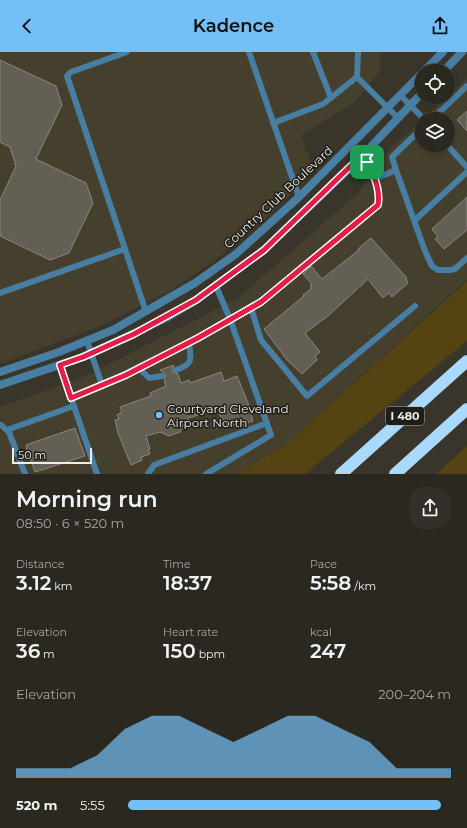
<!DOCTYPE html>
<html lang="en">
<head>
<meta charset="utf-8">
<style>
  :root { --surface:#2b2820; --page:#333029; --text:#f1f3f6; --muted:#a6a6a5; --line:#47443e; --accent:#74c0f6 }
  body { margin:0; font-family:Montserrat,sans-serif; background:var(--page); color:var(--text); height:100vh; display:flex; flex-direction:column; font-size:15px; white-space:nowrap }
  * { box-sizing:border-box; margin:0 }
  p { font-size:13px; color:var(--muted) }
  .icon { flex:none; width:22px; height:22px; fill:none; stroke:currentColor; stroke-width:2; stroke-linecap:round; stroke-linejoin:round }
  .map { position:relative; height:422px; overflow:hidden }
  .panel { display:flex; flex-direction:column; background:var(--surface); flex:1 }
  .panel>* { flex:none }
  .controls { position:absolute; left:415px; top:12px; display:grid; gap:8px }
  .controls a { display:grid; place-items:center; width:40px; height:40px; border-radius:50%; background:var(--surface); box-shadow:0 2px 6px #0003,0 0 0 1px var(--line); font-size:20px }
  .scale { position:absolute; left:12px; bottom:10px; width:80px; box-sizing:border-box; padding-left:4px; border:2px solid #efede6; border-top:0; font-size:11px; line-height:14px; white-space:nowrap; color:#efede6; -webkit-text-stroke:3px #1e1d18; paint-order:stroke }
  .pin { position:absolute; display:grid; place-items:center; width:34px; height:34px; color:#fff; margin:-17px; border-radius:8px; box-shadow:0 2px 6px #0006 }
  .round { display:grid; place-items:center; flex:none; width:42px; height:42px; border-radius:16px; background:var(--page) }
  .summary { display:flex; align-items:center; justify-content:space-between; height:68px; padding:0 16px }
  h1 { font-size:22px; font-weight:600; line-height:30px }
  .figures { display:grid; grid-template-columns:repeat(3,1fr); gap:6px; height:68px; padding:4px 16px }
  .figures div { display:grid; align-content:center }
  .figures b { font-size:20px; font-weight:600 }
  .figures small { font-size:11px; font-weight:400 }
  .figures p { font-size:11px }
  .chart { height:112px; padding:8px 16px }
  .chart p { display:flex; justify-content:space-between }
  .chart svg { width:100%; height:72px; margin-top:4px; fill:var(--accent); opacity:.7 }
  ul { padding:0 16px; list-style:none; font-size:13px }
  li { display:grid; grid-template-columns:64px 48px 1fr; align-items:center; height:30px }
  li i { height:10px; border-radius:5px; background:var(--accent) }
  header { display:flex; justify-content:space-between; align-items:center; height:52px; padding:0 16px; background:var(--accent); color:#111; font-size:18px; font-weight:600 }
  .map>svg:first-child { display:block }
</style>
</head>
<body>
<header><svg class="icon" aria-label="back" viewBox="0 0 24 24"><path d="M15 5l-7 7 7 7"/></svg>Kadence<svg class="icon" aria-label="share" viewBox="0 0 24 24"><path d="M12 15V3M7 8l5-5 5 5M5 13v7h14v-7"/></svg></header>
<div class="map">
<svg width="467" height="422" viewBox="0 0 467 422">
  <rect width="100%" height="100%" fill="#39352b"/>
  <g fill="#453f2e">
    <path d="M0,0H381L380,19L355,50L301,83L311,110L308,126L262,170L213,210L168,240L98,275L0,312Z"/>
    <path d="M467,26V227L285,393L236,422H0V355L86,324L238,246L358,141L387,100L422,68V93H448V67H423Z"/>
  </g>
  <g fill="#534411">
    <path d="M467,229V289L305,422H236L285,393Z"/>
    <path d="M467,394V422H436Z"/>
  </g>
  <g fill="#635f54" stroke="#8b877b">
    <path d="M0,8L56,34L62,53L36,107L86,131L93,151L69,201L50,208L0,184V148L16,114L10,95L0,90Z"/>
    <path d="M467,59V79L457,68Z"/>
    <path d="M467,145V178L444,197L435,187L438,185L432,177Z"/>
    <path d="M371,186L407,226L406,227L408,231L392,245L389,241L383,246L368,227L329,263L305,281L320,300L315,304L317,308L302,322L287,308L264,277L304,244L303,243L312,236L310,234L312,232L303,222L311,214L322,227L359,198L358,197Z"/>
    <path d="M174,313L172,320L178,322L181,331L189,328L190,331L221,320L224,329L237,324L250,356H249L253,369L238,374L237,372L227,375L226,371L223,372L218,357L188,366L189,369L184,371L180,380L169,384L160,380L146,384L150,397L148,398L150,402L141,405L142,408L131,413L118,381L115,368L119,367L117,363L122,360L120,355L151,344L150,341L166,334L164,328L166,323L160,318Z"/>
    <path d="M75,376L85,404L35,420L30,406L24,407L22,400L27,399L26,393Z"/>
  </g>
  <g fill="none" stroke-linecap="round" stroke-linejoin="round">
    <g stroke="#497ea3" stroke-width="6">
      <path d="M249,0L299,145"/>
      <path d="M313,0L331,46"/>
      <path d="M357,25L358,0"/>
      <path d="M400,43L424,67"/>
      <path d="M432,67L467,34"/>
      <path d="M273,71L323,52L357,25L398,66"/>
      <path d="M447,93L467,115"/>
      <path d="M396,118L425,199L432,214L438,218H450L455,217L467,206"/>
      <path d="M375,127L396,118L392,105L422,76"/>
      <path d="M415,168L467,120"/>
      <path d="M125,197L67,24L71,20L127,0"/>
      <path d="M0,241L125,197L146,260"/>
      <path d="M251,256L261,288L307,344L415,254"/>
      <path d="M60,313L97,422"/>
      <path d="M139,316L149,326L162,324"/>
      <path d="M176,318C194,312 191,307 189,291"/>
      <path d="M102,333L198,286L230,267L216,234"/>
      <path d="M71,346L102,333L87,289"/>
      <path d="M1,373L9,380L25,422"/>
      <path d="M7,378L74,354"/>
      <path d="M148,422L154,413L267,371"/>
      <path d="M206,422L271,383L230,267L270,243L378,153C381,135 371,117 363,102"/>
    </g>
    <g stroke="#497ea3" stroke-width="8">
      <path d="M424,19L443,0"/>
      <path d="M444,19L462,0"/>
      <path d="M0,320L59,300L113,278L195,231L236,202L299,145L422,21"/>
      <path d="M0,333L83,305L166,266L196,248L264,198L361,105L422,41"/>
    </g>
    <g stroke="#a9dafe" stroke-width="12">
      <path d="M341,422L467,309"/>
      <path d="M395,422L467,357"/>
    </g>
  </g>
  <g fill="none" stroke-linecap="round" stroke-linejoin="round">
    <g stroke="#fff" stroke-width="8">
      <path id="route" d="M363,102C371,117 381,135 378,153L261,250L198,286L126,323L71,346L60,313L83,305L134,282L196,248L264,198Z"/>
    </g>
    <use href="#route" stroke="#e11d48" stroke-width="5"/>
  </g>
  <circle fill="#74c0f6" stroke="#1e1d18" stroke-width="1.5" cx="159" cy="363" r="4"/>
  <g text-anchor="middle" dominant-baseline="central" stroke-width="3" stroke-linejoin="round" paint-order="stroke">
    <rect fill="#1e1d18" stroke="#b0afa8" stroke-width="1" x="386" y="355" width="38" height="18" rx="3"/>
    <g font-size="11" font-weight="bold" fill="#efede6">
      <text x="405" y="364">I 480</text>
    </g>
    <g font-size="12" fill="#efede6" stroke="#1e1d18">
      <text transform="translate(278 145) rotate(-43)">Country Club Boulevard</text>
    </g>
    <g font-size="12" fill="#efede6" stroke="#1e1d18" text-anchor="start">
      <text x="167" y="356">Courtyard Cleveland<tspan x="167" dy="14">Airport North</tspan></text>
    </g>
  </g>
</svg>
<div class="controls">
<a><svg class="icon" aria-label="locate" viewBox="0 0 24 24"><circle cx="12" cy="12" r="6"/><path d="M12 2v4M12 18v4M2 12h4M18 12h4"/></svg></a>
<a><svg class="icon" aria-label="layers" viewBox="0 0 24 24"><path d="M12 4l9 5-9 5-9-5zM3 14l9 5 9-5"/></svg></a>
</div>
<div class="scale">50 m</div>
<div class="pin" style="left:367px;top:110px;background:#1e9e55"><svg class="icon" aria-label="arrive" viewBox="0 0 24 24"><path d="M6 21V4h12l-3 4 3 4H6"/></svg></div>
</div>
<section class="panel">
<div class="summary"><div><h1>Morning run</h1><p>08:50 · 6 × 520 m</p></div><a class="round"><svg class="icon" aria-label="share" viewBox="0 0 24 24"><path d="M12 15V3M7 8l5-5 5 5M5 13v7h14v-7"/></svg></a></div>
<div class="figures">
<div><p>Distance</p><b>3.12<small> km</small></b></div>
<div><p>Time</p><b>18:37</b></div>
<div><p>Pace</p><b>5:58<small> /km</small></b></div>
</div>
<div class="figures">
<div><p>Elevation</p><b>36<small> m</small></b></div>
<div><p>Heart rate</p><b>150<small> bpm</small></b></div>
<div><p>kcal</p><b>247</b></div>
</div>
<div class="chart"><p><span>Elevation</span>200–204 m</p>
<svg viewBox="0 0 160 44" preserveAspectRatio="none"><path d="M0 44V38L10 38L20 38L30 30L40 14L50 6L60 6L70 14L80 22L90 14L100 6L110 6L120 14L130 22L140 38L150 38L160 38V44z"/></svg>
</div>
<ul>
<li><b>520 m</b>5:55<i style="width:97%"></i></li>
</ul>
</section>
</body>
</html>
